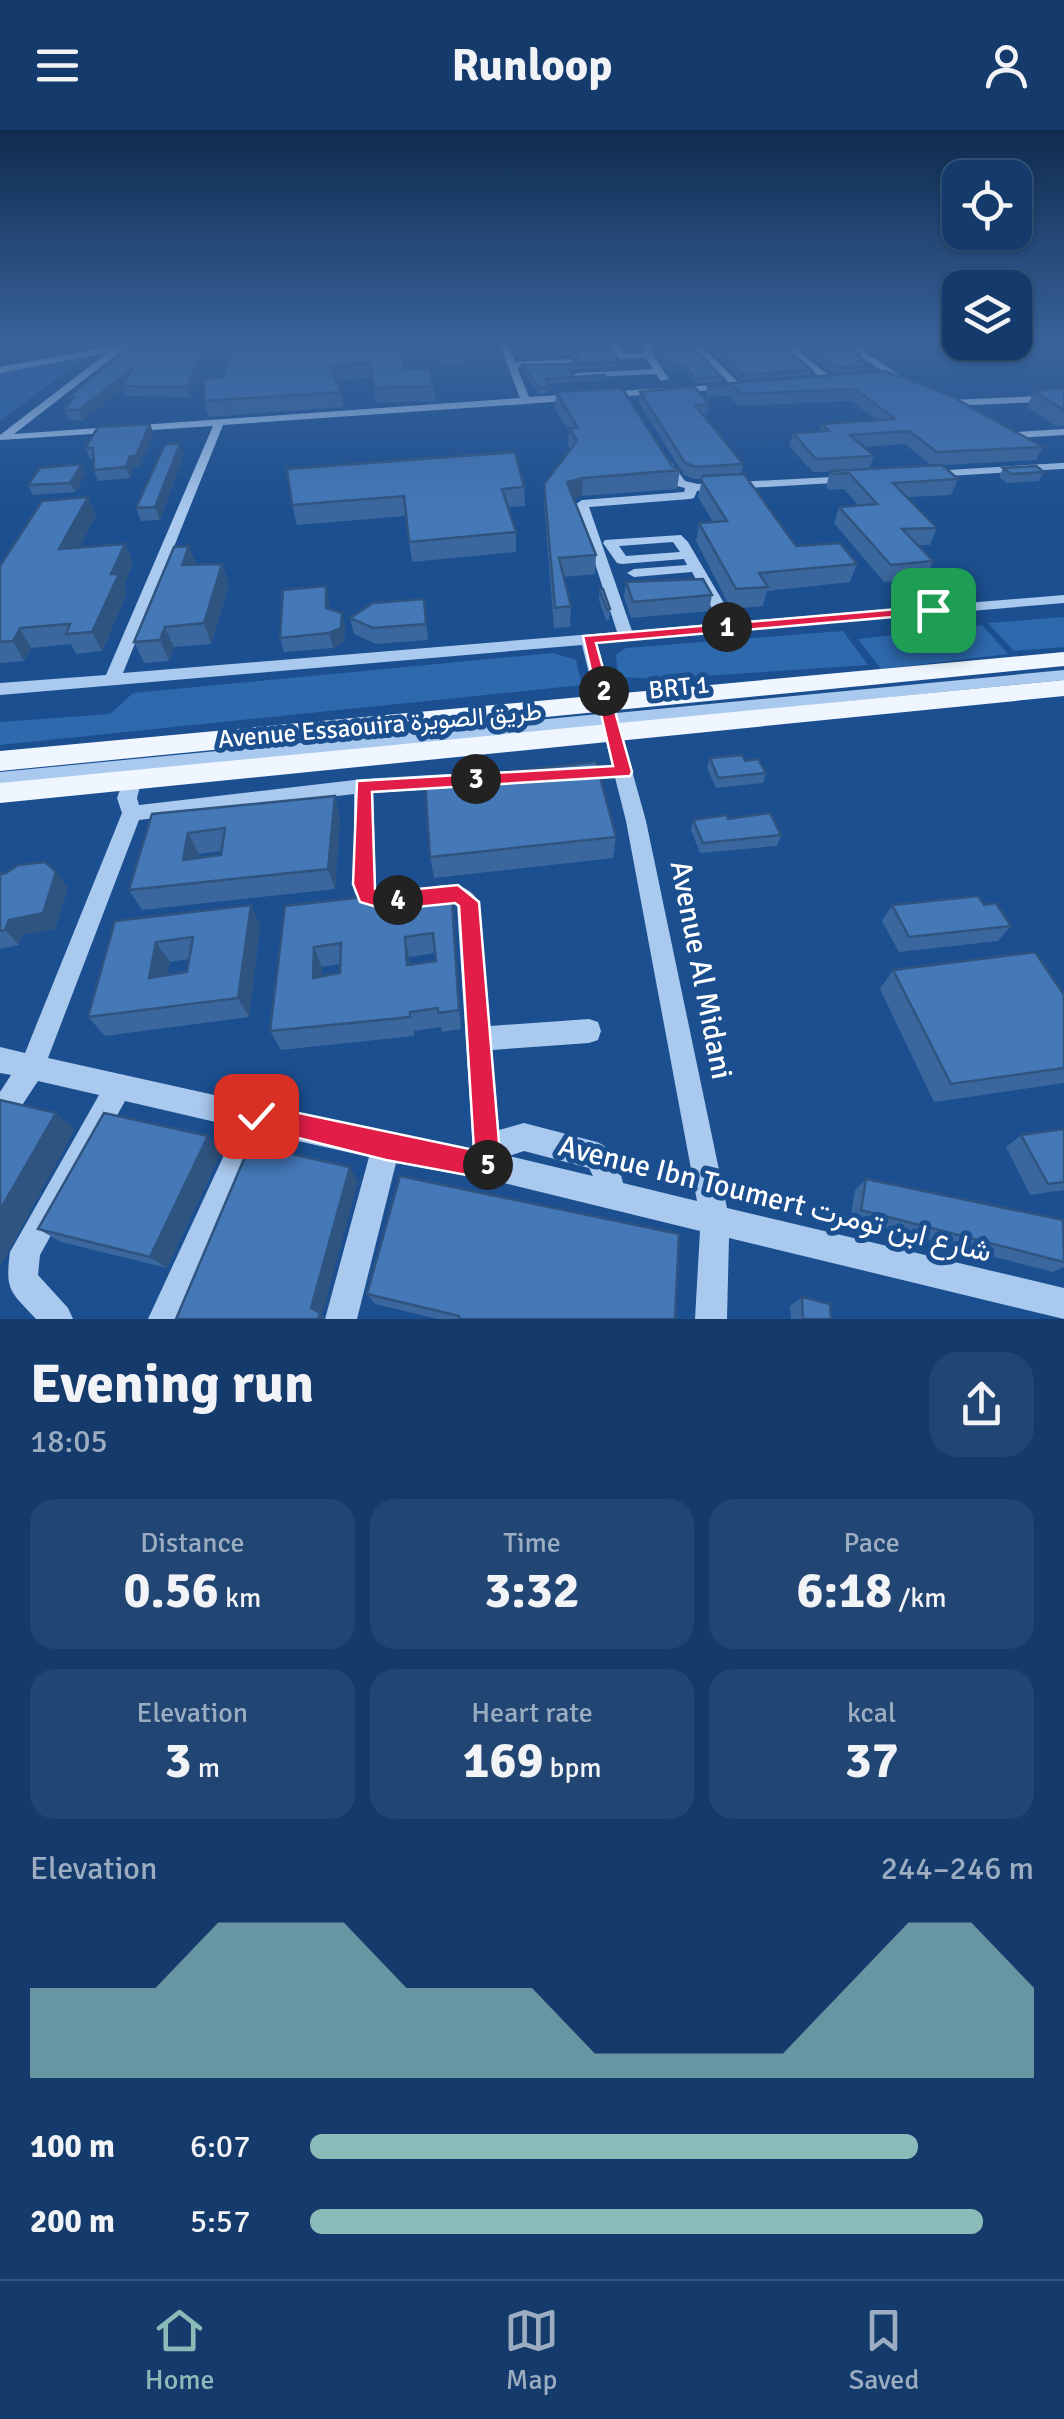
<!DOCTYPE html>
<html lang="en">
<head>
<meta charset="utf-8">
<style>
  :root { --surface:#143b6b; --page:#214673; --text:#f1f3f6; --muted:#9dadc1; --line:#33557e; --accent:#8bbbb9 }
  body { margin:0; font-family:Signika,Vazirmatn,sans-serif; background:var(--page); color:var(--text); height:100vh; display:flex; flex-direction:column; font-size:38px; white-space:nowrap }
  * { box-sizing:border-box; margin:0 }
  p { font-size:32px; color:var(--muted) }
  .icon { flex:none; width:55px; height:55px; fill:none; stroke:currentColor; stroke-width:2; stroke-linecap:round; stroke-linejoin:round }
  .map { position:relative; height:1189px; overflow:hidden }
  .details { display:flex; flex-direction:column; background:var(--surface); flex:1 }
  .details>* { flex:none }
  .buttons { position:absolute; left:942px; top:30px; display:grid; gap:20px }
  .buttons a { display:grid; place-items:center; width:90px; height:90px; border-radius:20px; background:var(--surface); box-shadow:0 2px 8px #0004,0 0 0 2px var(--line); font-size:50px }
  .pin { position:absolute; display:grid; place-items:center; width:85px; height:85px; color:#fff; margin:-42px; border-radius:20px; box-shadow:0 5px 15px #0006 }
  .km { position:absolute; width:50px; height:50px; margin:-25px; border-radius:50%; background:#222; color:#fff; font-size:28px; line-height:50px; text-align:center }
  .round { display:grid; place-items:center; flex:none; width:105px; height:105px; border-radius:30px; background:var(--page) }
  .head { display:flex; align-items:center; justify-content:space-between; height:170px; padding:0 30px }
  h1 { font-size:55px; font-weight:700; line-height:75px }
  .metrics { display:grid; grid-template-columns:repeat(3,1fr); gap:15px; height:170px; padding:10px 30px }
  .metrics div { display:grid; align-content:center; border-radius:25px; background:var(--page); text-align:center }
  .metrics b { font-size:50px; font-weight:700 }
  .metrics small { font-size:28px; font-weight:400 }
  .metrics p { font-size:28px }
  .chart { height:280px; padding:20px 30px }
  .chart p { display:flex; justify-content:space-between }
  .chart svg { width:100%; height:180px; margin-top:10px; fill:var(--accent); opacity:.7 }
  ul { padding:0 30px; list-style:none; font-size:32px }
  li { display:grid; grid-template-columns:160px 120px 1fr; align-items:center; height:75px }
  li i { height:25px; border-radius:12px; background:var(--accent) }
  header { display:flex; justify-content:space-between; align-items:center; height:130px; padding:0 30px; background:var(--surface); font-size:45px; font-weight:700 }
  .tabs { display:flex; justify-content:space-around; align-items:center; height:140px; border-top:2px solid var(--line); background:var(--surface); font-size:28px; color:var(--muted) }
  .tabs a { display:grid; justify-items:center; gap:5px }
  .tabs .on { color:var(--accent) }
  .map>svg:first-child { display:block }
</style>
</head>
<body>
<header><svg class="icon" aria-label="menu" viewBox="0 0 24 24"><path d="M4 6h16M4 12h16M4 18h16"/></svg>Runloop<svg class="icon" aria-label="person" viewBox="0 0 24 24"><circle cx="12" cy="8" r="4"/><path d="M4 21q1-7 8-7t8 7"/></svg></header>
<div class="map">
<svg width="1064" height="1189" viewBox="0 0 1064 1189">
  <rect width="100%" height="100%" fill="#1b4f8f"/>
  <g fill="#2e69ad">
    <path d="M87,226L0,291V243Z"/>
    <path d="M1064,487V517L1014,521L988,493Z"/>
    <path d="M982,495L1008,524L881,539L858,509Z"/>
    <path d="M843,501L868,535L659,549L618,547L616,525L626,518Z"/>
    <path d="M553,523L576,530L582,555L0,615V592L110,584L133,563Z"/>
  </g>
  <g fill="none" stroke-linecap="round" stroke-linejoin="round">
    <g fill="#a9c9ee" fill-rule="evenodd">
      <path d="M117,215H143L121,221L14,304L520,268L500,215H508L515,232L571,229L575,232L571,235L517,237L529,267L576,264L581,267L576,270L526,274L223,295L123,543L617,502L576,374L582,370L684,362L685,358L677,356L662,335L668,332L672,333L685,351L698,354L850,346L856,349L850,352L697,361L694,368L690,369L589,377L632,501L720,493L692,442L634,447L627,443L634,439L687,435L684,429L622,434L617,433L603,413L605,410L681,405L688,412L735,492L1064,465V473L597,513L616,583L1064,540V550L619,594L646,691L727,1078L1064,1158V1189L729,1108L727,1189H695L700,1101L492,1050L396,1033L357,1189H325L369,1027L262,1003L180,1189H148L237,997L125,971L40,1125L38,1145L68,1178L73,1189H36C10,1161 5,1161 10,1122L99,965L38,951L9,995L0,999V962L11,945L0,943V917L25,923L122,683L117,668L126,643L0,656V642L599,584L582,515L0,565V553L106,545L213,296L0,310V305L107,223L0,243V237ZM673,412L680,422L626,426L619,416ZM602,596L626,691L697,1071L623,1053C619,1035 615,1020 597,1012L524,993L499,1000L492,920L589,913L598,910L601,901L598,892L589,889L490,896L479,772C467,751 445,753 423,759L420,766L423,773L431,775L455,774L457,776L473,1019L386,1003L48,928L139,690L354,664V761L363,777L391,780L399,778L402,771L399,764L376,759L373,663L448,658L455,656L457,651L455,646L448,644L363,649L139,675L137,668L142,648L137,642ZM524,1021L589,1038L593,1046L509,1026Z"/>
      <path d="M608,215H617L625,224L644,223V215H652L653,225L669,249L661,251L656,244L574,248L572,246L577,243L653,239L646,228L620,229Z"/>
      <path d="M691,215H700L740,254V258L602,268L597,265L602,262L730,254Z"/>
      <path d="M844,215H854L911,253L903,255Z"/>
      <path d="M787,217H793L832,248V252H826L787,221Z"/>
      <path d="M1064,265V271L950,276L945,273L950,270Z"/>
      <path d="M1064,299V305L1016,308L1011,305L1016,302Z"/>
      <path d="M1061,333H1064V339H1061L931,347L925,344L931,341Z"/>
    </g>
    <g fill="#f0f6ff" fill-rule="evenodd">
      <path d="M1064,522V536L0,641V621Z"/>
      <path d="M1064,550V566L0,673V653Z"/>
    </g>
  </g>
  <g fill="#3a679d" fill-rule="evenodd">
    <path d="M132,215H207L209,223L190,267L126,266L123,258L83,291L69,290L64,280L70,272L68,267Z"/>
    <path d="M233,215H459L462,234L440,235L437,224L401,226L404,239L434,256L436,271L376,273L372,248L337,250L341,262L344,277L209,287L204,271L223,247Z"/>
    <path d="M509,215H607L619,232L618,237L577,239L571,243L574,247L606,245V250L549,254L550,263L539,264L523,241L522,235L571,234L576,230L571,225L517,228Z"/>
    <path d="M621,215H642L640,217L625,218Z"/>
    <path d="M655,215H691L722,247V252L695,254L684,240L669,241L657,224Z"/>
    <path d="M706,215H788L786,220L812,240L811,245L741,250Z"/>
    <path d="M793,215H846L860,224L859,228L868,236L866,241L833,243Z"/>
    <path d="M967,215H1012L972,218Z"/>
    <path d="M884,241L1043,317L1036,330L943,335L958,349L951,365L908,367L937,398L930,415H917L933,431L926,449L884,452L834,393L839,377L858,375L844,359L829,360L826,357L830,342H813L789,316L793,303L820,301L822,294L876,290L852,271L739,276L729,266L706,267L707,255ZM905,314L931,335L869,339L874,326L863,317Z"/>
    <path d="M1064,258V296H1055L1027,277L1034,261Z"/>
    <path d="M556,262L680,340L677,359L582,366L574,369L596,425L595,444L564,447L571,476L570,497L554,498L544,373V354L570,319L568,316L569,302L555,279Z"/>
    <path d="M640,262L709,274L707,285H704L743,334L741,344L796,416L857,434L850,452L767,461L763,476L731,479L696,411L699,393L713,392L698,367L702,349H694L684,345L639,273Z"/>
    <path d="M154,304L140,336L134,337L130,348L98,351L94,340L93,329H90L85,318Z"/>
    <path d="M184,325L160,390L141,391L136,378Z"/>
    <path d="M82,334L86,344L75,362L33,365L28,355Z"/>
    <path d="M1003,338L1044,342L1039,351L1007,353L999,347Z"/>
    <path d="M524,357L525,376L508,377L516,402V422L412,432L406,386L297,395L292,375Z"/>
    <path d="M88,367L96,385L79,417L125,414L133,433L124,455L127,463L102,521L76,524L71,514L31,518L24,531L0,533V436Z"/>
    <path d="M189,416L196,435L222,434L229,454L211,514L174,517L169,531L144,533L134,512Z"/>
    <path d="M626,452L712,465L709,481L631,488L624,467Z"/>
    <path d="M326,456L329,470V479L345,497L344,512L333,518L284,522L280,508Z"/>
    <path d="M599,459L610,479L609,490H606L599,470Z"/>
    <path d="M424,469L428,510L376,514L354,504L350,488Z"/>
    <path d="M710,628L745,631L766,643L763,653L716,658L707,638Z"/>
    <path d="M152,684L340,688L335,759L142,780L129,760ZM221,721V725L199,728V724Z"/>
    <path d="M693,690L781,705L777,716L700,723L691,700Z"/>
    <path d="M616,707L613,728L434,748L430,727Z"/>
    <path d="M0,744L68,758L55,799L22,805L19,815L0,819Z"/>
    <path d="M892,775H984L1011,796L998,811L899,822L882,791Z"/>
    <path d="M285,776L453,778L461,899L442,902L441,897L414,901V906L281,920L270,901ZM435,823L436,831L410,835L409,827ZM341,834L340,843L321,846L322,837Z"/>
    <path d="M115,791L260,795L249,887L105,906L88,887ZM189,829L187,842L167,845L170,832Z"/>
    <path d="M893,840L1064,865V953L934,972L880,859Z"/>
    <path d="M1064,999V1060L1030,1065L1006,1017L1021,1005Z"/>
    <path d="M221,1022L167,1138L61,1112L38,1099Z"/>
    <path d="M866,1049L1064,1096V1137L1053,1142L850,1090L855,1060Z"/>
    <path d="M367,1164L675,1189H438L375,1174Z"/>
    <path d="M802,1167L831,1189H832H791L790,1176Z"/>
  </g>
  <g fill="#305480">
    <path d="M206,215L209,223L190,267L187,257Z"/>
    <path d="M134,237L122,256L123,258L83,291L79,280Z"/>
    <path d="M150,294L154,304L140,336L134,337L130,348L126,337L130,326Z"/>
    <path d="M180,314L184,325L160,390L155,377Z"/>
    <path d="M82,334L86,344L75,362L70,353Z"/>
    <path d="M583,348L582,366L566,371L567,352Z"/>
    <path d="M88,367L96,385L69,438L59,419Z"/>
    <path d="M125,414L133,433L124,455L127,463L102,521L92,502L111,444Z"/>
    <path d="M189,416L197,436L182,435Z"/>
    <path d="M222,434L229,454L211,514L204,493Z"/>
    <path d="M326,456L329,470V492L326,478Z"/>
    <path d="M342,483L345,497L344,512L333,518L329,503Z"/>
    <path d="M165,497L174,517L169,531L160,510Z"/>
    <path d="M20,498L31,518L24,531L13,511Z"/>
    <path d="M335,666L340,688L335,759L328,739Z"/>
    <path d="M188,703L199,724L195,751L183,730Z"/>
    <path d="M56,742L68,758L55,799L22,805L19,815L5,800L9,790Z"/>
    <path d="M451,757L453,778L461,899L459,880Z"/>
    <path d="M251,775L260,795L249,887L238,868Z"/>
    <path d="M405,807L409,827L411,855L407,835Z"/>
    <path d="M156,812L170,832L163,867L149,848Z"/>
    <path d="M314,817L322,837L321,867L313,848Z"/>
    <path d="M56,983L75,999L0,1137V1080Z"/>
    <path d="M208,1006L221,1022L167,1138L150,1127Z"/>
    <path d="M350,1037L358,1052L322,1185L326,1189H318L311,1178Z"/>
  </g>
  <g fill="#4478b7" stroke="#305480" stroke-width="2.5" fill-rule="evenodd">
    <path d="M132,215H206L187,257L122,256L134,237L79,280H64L74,267H68Z"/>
    <path d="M233,215H399L404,239L429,238L434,256L374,258L370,233L331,236L341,262L204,271V249L223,247Z"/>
    <path d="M438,215H459L461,220L439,221Z"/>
    <path d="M512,215H607L619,232L577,234L568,240L574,247L606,245L546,249L550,258H539L522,235L571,234L579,227L571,220L517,223Z"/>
    <path d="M656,215H691L722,247L695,248L684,235L670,236L657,219Z"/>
    <path d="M711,215H787L786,219L812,240L742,245Z"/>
    <path d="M802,215H846L860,224L855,225L868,236L835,238Z"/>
    <path d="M884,241L947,264L1043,317L937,322L909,301L850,305L874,326L816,329L793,303L829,301L822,294L895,289L855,259L741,264L731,254L707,255Z"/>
    <path d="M694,256L709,274L695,275L743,334L696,337L685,333L640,262Z"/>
    <path d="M622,258L672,336L680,340L583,348L567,352L596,425L559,428L571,476L555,478L544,354L577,311L569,298H578L556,262Z"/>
    <path d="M1064,258V280L1034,261Z"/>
    <path d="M150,294L136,326H130L126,337L94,340L93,318H85L98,297Z"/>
    <path d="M165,314H180L155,377L136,378Z"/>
    <path d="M515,322L524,357L502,359L516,402L409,412L404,366L292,375L287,339Z"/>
    <path d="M82,334L70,353L28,355L40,338Z"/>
    <path d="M942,335L958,349L893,353L937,398L902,399L933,431L891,435L839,377L877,374L849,343L834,344L830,341Z"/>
    <path d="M1036,336L1044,342L1011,344L1003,338Z"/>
    <path d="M744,344L796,416L840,413L857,434L759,443L768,457L736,459L699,393L727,391L701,350L703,346Z"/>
    <path d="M88,367L59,419L125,414L111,444H119L92,502L66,504L70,494L20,498L13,511L0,512V436L42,371Z"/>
    <path d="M189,416L182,435L222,434L204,493L165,497L160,510L134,512L174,417Z"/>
    <path d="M703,449L712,465L633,472L626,452Z"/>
    <path d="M326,456V478L342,483L341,498L329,503L280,508L283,460Z"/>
    <path d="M599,459H603L610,479L607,480Z"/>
    <path d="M424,469L426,494L373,498L350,488L373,473Z"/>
    <path d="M742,625L745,631L758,629L766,643L718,648L710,628Z"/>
    <path d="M596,632L616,707L430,727L425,651Z"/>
    <path d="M335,666L328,739L129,760L152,684ZM225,698L221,725L183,730L188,703Z"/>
    <path d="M770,683L781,705L703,713L693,690L726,685L728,689Z"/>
    <path d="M45,732L56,742L43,783L9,790L5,800L0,801V744L6,743L18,735Z"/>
    <path d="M451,757L459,880L438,883V878L410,882V887L270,901L285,776ZM433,803L436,831L407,835L405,807ZM341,813L340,843L313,848L314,817Z"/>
    <path d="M978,766L984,775L996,773L1011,796L909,807L892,775Z"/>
    <path d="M251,775L238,868L88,887L115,791ZM193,807L187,842L149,848L156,812Z"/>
    <path d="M1035,822L1064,865V938L951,954L893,840Z"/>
    <path d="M0,970L56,983L0,1080Z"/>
    <path d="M104,983L208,1006L150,1127L38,1099Z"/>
    <path d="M1064,999V1052L1048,1054L1021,1005Z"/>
    <path d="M250,1015L350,1037L311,1178L320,1183L318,1189H176Z"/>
    <path d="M400,1046L679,1104L675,1189H459V1186L367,1164Z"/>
    <path d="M866,1049L1063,1090L1064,1132L861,1080Z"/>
    <path d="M802,1167L830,1174L831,1189H832H803Z"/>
  </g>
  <linearGradient id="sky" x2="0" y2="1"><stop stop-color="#0f2b4f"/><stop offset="0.56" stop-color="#39639b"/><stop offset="1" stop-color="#39639b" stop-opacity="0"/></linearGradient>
  <rect width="1064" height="382" fill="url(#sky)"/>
  <path fill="#e11d48" stroke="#fff" stroke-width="2.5" d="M933,476L938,477V483L596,513L632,642L630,646L372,662L375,759L387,762L458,755L479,772L501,1036L497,1045L488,1049L386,1030L247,995L244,986L247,977L256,974L474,1020L459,776L455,773L387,780L360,772L353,754L357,651L613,636L583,506Z"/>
  <g text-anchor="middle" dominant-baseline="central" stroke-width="10" stroke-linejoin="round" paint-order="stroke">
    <g font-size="25" fill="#fff" stroke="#1b4f8f">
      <text transform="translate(679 557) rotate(-6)">BRT 1</text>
      <text transform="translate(380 595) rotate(-5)">Avenue Essaouira طريق الصويرة</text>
    </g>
    <g font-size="30" fill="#fff" stroke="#1b4f8f">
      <text transform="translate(701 840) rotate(79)">Avenue Al Midani</text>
      <text transform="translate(775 1069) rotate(14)">Avenue Ibn Toumert شارع ابن تومرت</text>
    </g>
  </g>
</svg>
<div class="buttons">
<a><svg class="icon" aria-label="locate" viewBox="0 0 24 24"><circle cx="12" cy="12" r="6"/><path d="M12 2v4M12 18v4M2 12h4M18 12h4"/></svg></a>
<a><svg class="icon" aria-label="layers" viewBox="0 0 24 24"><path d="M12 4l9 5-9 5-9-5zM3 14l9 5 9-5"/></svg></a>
</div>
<div class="pin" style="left:933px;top:480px;background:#1e9e55"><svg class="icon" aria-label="arrive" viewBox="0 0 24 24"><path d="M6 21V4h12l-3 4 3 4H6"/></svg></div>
<div class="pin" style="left:256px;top:986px;background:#d93025"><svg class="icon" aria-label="check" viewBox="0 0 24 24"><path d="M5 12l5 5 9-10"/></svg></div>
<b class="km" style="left:727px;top:497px">1</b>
<b class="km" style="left:604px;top:561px">2</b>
<b class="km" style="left:476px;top:649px">3</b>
<b class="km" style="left:398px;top:770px">4</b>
<b class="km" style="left:488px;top:1035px">5</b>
</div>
<section class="details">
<div class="head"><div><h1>Evening run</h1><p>18:05</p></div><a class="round"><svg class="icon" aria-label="share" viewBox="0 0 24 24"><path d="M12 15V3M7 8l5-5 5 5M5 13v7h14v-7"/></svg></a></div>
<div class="metrics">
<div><p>Distance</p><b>0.56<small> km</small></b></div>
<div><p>Time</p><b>3:32</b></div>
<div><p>Pace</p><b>6:18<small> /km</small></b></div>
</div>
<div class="metrics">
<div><p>Elevation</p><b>3<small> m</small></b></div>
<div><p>Heart rate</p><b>169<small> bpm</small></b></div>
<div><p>kcal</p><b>37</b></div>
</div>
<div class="chart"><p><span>Elevation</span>244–246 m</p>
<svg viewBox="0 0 160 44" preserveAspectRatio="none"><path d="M0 44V22L10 22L20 22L30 6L40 6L50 6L60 22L70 22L80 22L90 38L100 38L110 38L120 38L130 22L140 6L150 6L160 22V44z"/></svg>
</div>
<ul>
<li><b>100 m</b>6:07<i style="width:84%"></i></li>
<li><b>200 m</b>5:57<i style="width:93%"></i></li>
</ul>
</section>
<nav class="tabs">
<a class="on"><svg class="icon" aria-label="home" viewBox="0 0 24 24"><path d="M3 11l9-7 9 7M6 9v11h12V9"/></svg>Home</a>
<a><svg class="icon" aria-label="map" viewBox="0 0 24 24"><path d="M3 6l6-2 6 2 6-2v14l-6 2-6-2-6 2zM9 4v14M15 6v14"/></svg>Map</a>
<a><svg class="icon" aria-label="saved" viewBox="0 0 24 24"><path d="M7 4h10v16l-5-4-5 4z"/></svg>Saved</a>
</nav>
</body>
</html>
